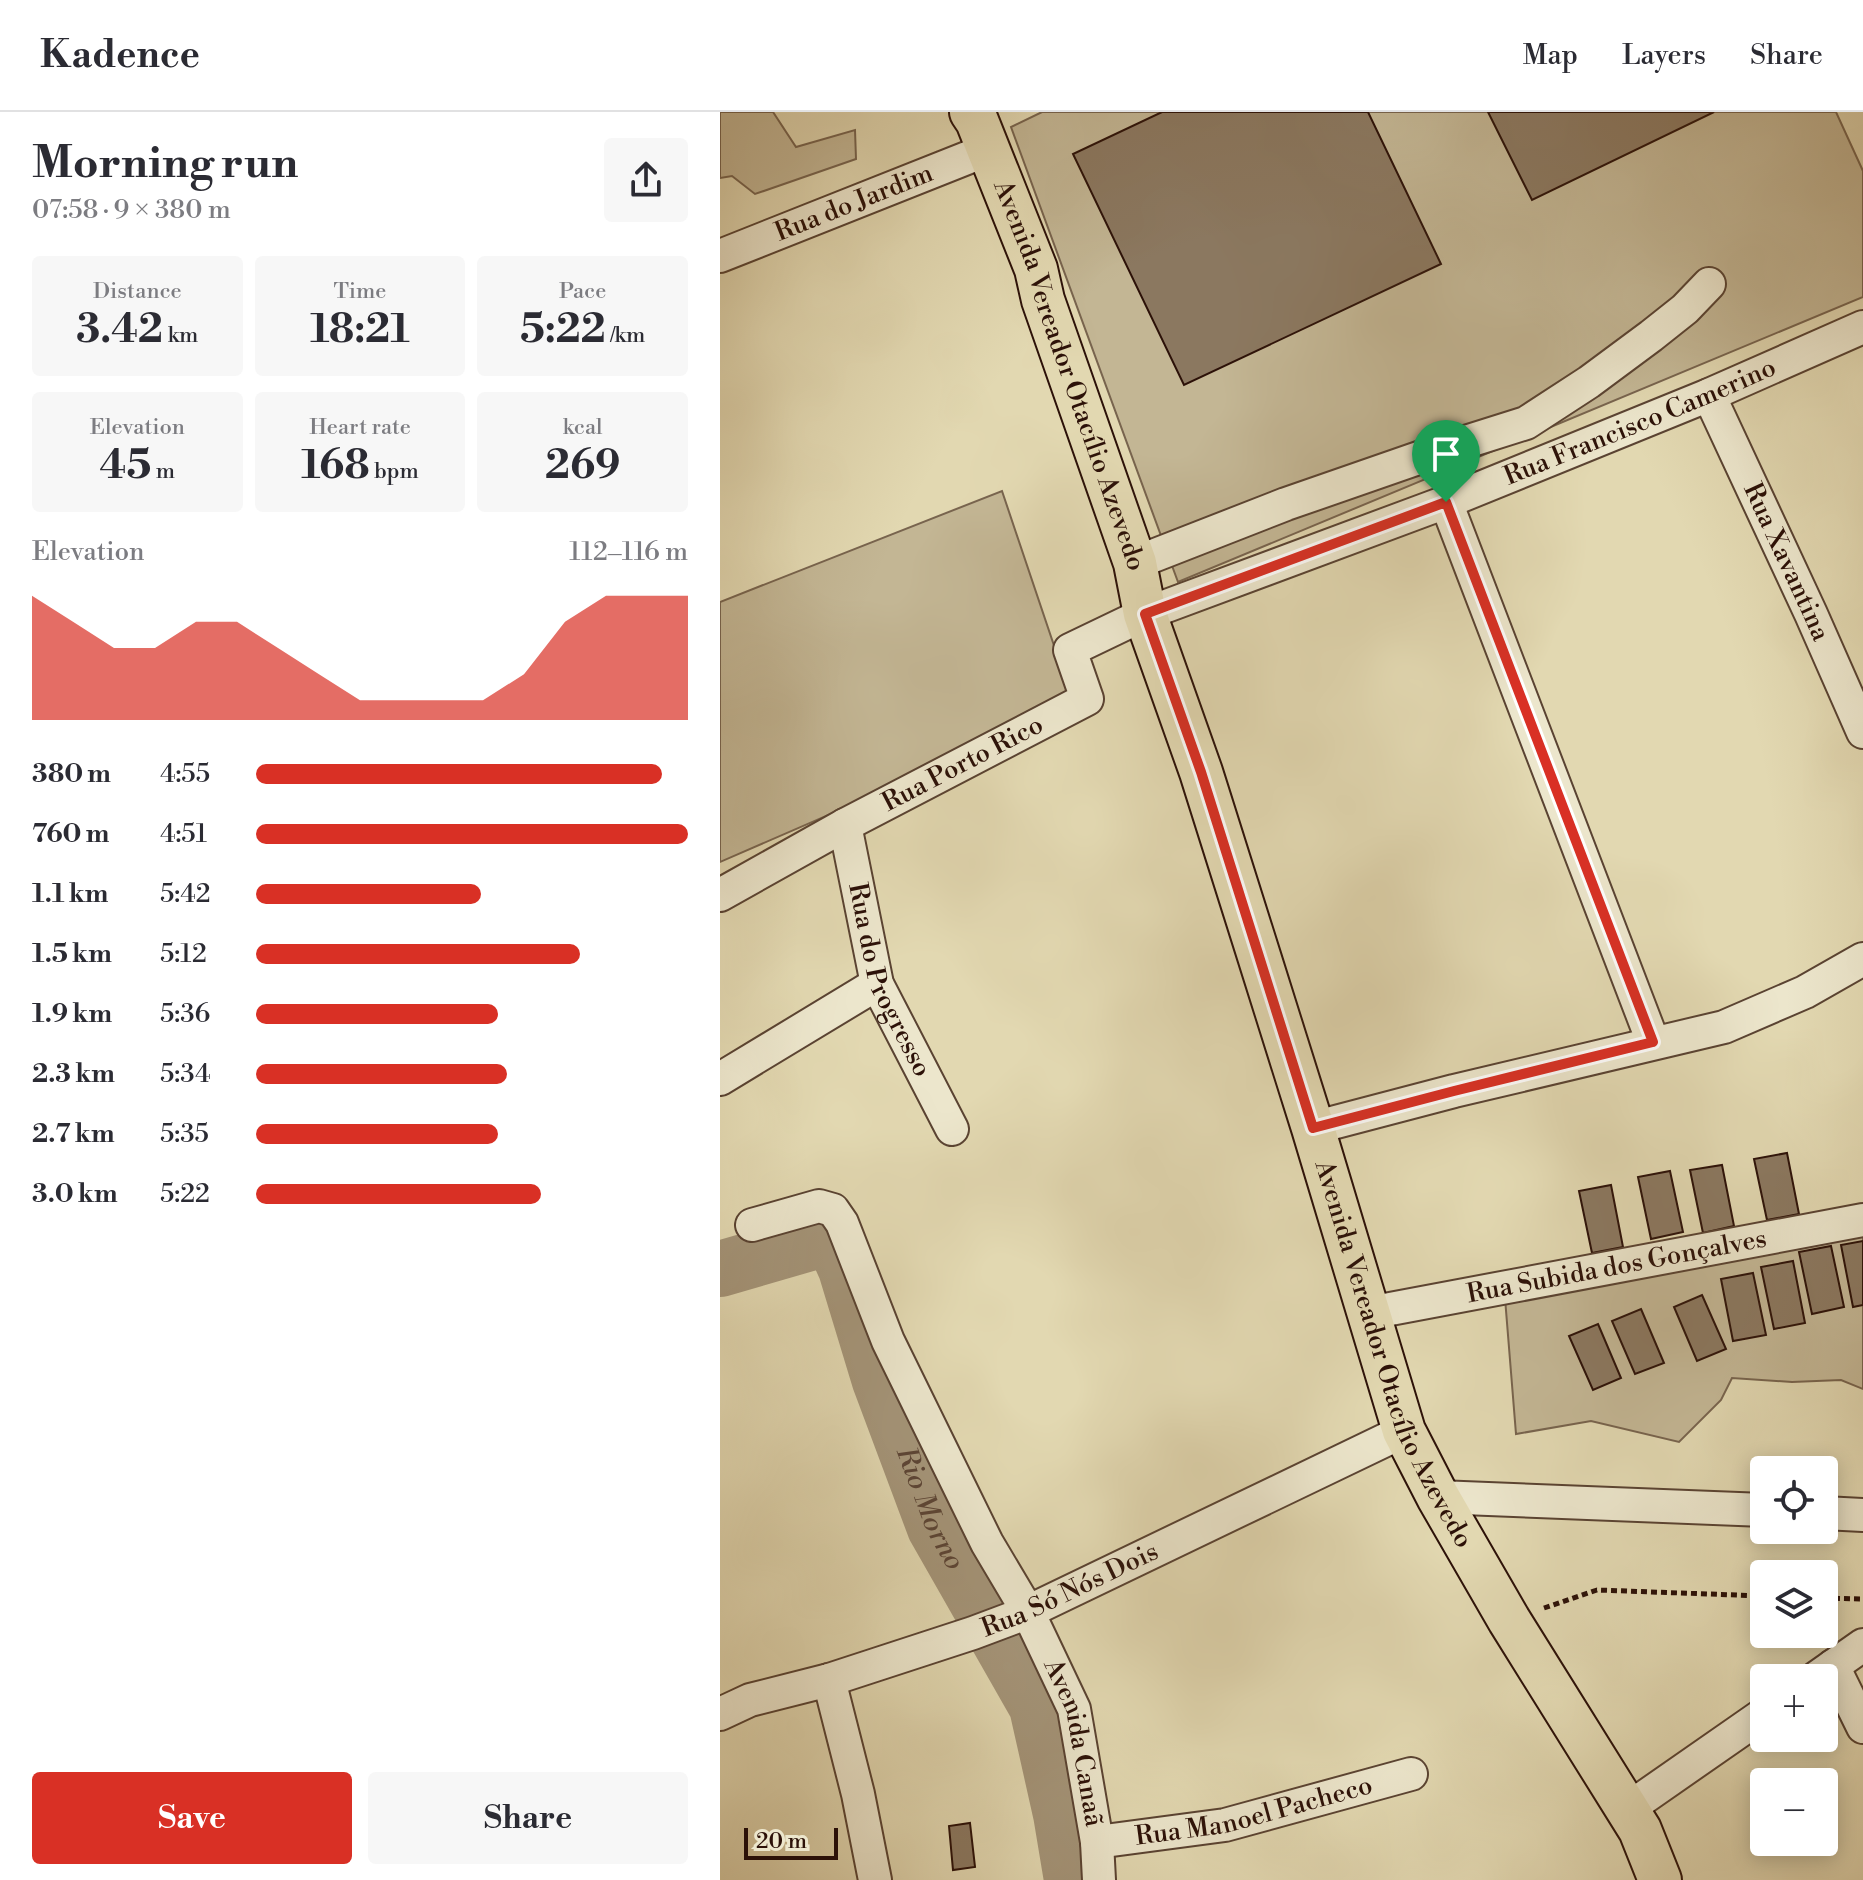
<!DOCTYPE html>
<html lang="en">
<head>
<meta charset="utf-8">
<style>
  :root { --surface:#fff; --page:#f7f7f7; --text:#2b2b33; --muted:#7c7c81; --line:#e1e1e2; --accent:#d93025 }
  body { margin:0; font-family:"Libre Bodoni",serif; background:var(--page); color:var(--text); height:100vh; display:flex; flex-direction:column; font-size:30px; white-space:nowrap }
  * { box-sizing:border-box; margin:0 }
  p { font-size:26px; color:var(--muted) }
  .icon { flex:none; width:44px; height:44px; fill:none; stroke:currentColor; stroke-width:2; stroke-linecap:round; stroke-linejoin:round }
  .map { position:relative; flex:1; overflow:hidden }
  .drawer { display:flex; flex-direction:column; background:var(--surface); width:720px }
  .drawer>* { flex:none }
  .fabs { position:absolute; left:1030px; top:1344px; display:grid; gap:16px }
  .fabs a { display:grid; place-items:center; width:88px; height:88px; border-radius:8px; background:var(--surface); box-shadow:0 4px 20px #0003; font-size:40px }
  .scale { position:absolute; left:24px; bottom:20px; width:94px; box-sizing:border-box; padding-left:8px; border:4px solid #2c1108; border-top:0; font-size:22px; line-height:28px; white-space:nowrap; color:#2c1108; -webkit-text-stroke:6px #ece6cc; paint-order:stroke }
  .pin { position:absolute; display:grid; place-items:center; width:68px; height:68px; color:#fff; margin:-82px -34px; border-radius:50% 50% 50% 0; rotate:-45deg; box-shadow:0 0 8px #0007 }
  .pin .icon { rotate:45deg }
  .round { display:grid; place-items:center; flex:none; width:84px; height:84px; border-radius:8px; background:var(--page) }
  .overview { display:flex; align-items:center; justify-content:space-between; height:136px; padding:0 32px }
  h1 { font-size:44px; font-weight:700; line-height:60px }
  .figures { display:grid; grid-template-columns:repeat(3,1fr); gap:12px; height:136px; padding:8px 32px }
  .figures div { display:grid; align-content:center; border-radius:8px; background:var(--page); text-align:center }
  .figures b { font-size:40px; font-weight:700 }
  .figures small { font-size:22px; font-weight:400 }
  .figures p { font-size:22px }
  .chart { height:224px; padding:16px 32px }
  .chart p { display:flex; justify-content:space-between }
  .chart svg { width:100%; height:144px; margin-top:8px; fill:var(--accent); opacity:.7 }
  .primary-button { display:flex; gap:16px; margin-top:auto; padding:16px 32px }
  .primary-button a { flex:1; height:92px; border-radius:8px; background:var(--accent); color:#fff; font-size:32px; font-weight:700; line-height:92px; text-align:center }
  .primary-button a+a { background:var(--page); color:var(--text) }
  ul { padding:0 32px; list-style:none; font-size:26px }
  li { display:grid; grid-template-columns:128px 96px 1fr; align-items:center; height:60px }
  li i { height:20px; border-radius:10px; background:var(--accent) }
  header { display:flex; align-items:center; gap:48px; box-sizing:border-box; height:112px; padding:0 40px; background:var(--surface); border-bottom:2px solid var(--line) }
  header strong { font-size:38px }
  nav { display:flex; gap:44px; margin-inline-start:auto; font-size:28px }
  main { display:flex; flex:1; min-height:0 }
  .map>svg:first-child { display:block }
</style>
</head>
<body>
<header>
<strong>Kadence</strong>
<nav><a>Map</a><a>Layers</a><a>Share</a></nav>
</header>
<main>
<section class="drawer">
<div class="overview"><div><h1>Morning run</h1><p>07:58 · 9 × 380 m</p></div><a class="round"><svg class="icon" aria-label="share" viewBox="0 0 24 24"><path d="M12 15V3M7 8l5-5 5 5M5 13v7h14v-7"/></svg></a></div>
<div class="figures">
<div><p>Distance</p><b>3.42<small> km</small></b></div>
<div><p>Time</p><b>18:21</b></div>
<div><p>Pace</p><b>5:22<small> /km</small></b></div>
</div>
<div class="figures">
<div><p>Elevation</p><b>45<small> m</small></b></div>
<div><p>Heart rate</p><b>168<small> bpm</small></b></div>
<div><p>kcal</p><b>269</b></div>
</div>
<div class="chart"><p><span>Elevation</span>112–116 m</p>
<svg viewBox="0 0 160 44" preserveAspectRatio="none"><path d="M0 44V6L10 14L20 22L30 22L40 14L50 14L60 22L70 30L80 38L90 38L100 38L110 38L120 30L130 14L140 6L150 6L160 6V44z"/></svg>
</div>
<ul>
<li><b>380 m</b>4:55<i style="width:94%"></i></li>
<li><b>760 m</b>4:51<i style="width:100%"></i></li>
<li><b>1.1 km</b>5:42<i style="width:52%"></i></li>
<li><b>1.5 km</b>5:12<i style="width:75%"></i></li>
<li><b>1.9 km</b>5:36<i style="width:56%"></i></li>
<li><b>2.3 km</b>5:34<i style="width:58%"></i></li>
<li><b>2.7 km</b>5:35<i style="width:56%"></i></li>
<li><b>3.0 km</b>5:22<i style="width:66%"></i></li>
</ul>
<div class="primary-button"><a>Save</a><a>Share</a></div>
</section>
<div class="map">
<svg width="1143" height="1768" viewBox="0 0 1143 1768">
  <rect width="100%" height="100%" fill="#e2d8b1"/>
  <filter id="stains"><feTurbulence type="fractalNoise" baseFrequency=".0025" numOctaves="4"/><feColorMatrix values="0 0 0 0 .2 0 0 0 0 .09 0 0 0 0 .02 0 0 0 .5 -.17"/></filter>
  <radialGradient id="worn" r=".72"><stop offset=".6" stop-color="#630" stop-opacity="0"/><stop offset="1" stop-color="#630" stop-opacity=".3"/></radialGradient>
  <g fill="#c3b694" stroke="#78644e" stroke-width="2">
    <path d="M0,0H53L76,35L135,18L136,47L35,82L12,64L0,66Z"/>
    <path d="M322,0H1116L1143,59V185L458,470L291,15Z"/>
    <path d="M282,379L355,596L0,750V490Z"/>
    <path d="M1143,1120V1277L1121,1268L1072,1270L1012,1266L1001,1288L959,1330L871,1309L796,1322L785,1186Z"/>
  </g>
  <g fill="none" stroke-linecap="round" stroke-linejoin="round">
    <path stroke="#a49478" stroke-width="56" id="s1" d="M0,1157L107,1126L117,1137L126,1157L160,1269L215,1416L317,1595L341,1702L352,1768"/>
  </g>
  <g fill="#8b7860" stroke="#2c1108" stroke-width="2">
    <path d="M442,0H648L721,152L464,273L353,42Z"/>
    <path d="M768,0H994L812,88Z"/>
    <path d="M1067,1041L1079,1102L1047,1108L1034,1047Z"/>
    <path d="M1002,1053L1014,1114L983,1121L970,1058Z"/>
    <path d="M950,1059L963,1120L931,1127L918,1065Z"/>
    <path d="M891,1073L903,1135L872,1141L859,1079Z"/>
    <path d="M1143,1129V1193L1133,1195L1121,1133Z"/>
    <path d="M1111,1134L1124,1195L1092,1202L1079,1140Z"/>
    <path d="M1073,1149L1085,1211L1054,1217L1041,1155Z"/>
    <path d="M1033,1161L1046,1223L1013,1229L1001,1167Z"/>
    <path d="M982,1183L1006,1237L977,1249L954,1195Z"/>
    <path d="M921,1197L944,1251L915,1262L892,1209Z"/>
    <path d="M878,1212L901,1266L873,1278L849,1224Z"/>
    <path d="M250,1711L255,1755L233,1758L229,1714Z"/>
  </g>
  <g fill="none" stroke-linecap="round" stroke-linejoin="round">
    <g stroke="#5a4332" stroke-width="36">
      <g id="minor">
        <path id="s2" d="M0,144L267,38"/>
        <path id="s3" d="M989,283L1091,502L1143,620"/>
        <path d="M726,390L933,930"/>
        <path d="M415,451L566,392L733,334L806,311L869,270L931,224L965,197L989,172"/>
        <path id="s4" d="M125,713L157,872L232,1017"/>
        <path id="s5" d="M0,783L125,713L367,587L350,538L425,502L726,390L989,283L1143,215"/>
        <path d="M0,967L157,872"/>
        <path d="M593,1016L734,979L1004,915L1085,880L1143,847"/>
        <path id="s6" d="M32,1113L99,1094L113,1098L122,1111L168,1229L267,1431L308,1500L354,1597L377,1730L379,1768"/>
        <path id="s7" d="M649,1201L1143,1108"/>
        <path d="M718,1385L1044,1398"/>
        <path d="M1104,1401L1143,1403"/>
        <path d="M1113,1554L1143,1615"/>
        <path d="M1096,1566L1143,1533"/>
        <path d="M109,1568L138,1682L155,1768"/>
        <path id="s8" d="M0,1602L30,1588L109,1568L253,1521L301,1503L684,1319"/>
        <path d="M906,1698L1044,1602"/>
        <path id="s9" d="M377,1730L505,1713L691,1662"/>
      </g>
    </g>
    <g stroke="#2c1108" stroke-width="46">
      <g id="major">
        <path id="s10" d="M251,0L257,9L316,157L323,188L415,451L425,502L481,660L539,844L593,1016L684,1319L718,1385L789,1508L920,1718L940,1768"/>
      </g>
    </g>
    <g stroke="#2c1108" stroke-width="5" stroke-dasharray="6 4" stroke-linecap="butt">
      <path d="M1104,1486L1143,1487"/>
      <path d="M824,1496L877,1478L1044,1484"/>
    </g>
    <use href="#minor" stroke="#ece6cc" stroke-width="32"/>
    <use href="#major" stroke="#e2d8b1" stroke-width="42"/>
  </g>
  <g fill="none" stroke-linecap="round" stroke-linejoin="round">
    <g stroke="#fff" stroke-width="16">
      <path id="route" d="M726,390L933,930L734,979L593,1016L481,660L425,502Z"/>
    </g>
    <use href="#route" stroke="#d93025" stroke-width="10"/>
  </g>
  <g text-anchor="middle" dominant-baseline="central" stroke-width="6" stroke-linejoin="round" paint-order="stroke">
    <g font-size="26" fill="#2c1108" stroke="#ece6cc">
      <text stroke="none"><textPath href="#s2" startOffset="144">Rua do Jardim</textPath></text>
      <text stroke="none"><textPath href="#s10" startOffset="282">Avenida Vereador Otacílio Azevedo</textPath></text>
      <text stroke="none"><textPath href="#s5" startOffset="1082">Rua Francisco Camerino</textPath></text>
      <text stroke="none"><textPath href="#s3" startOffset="184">Rua Xavantina</textPath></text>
      <text stroke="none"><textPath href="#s5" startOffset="276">Rua Porto Rico</textPath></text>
      <text stroke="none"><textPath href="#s4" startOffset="162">Rua do Progresso</textPath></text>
      <text stroke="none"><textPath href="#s7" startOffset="252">Rua Subida dos Gonçalves</textPath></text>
      <text stroke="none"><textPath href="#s10" startOffset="1314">Avenida Vereador Otacílio Azevedo</textPath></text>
      <text stroke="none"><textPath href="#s8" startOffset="372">Rua Só Nós Dois</textPath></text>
      <text stroke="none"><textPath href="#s6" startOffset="672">Avenida Canaã</textPath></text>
      <text stroke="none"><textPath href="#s9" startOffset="160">Rua Manoel Pacheco</textPath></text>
    </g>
    <g font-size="28" font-style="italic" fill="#5c4535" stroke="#ece6cc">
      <text stroke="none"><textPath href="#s1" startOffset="402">Rio Morno</textPath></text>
    </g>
  </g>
  <rect width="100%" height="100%" filter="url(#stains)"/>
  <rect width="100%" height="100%" fill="url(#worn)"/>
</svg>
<div class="fabs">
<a><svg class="icon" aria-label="locate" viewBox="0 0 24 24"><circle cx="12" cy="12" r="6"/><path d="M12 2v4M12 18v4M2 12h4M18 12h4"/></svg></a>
<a><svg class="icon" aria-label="layers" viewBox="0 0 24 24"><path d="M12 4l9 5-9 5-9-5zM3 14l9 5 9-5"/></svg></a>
<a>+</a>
<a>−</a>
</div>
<div class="scale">20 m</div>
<div class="pin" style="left:726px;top:390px;background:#1e9e55"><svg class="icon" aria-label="arrive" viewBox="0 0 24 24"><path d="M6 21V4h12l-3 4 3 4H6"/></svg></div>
</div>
</main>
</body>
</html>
